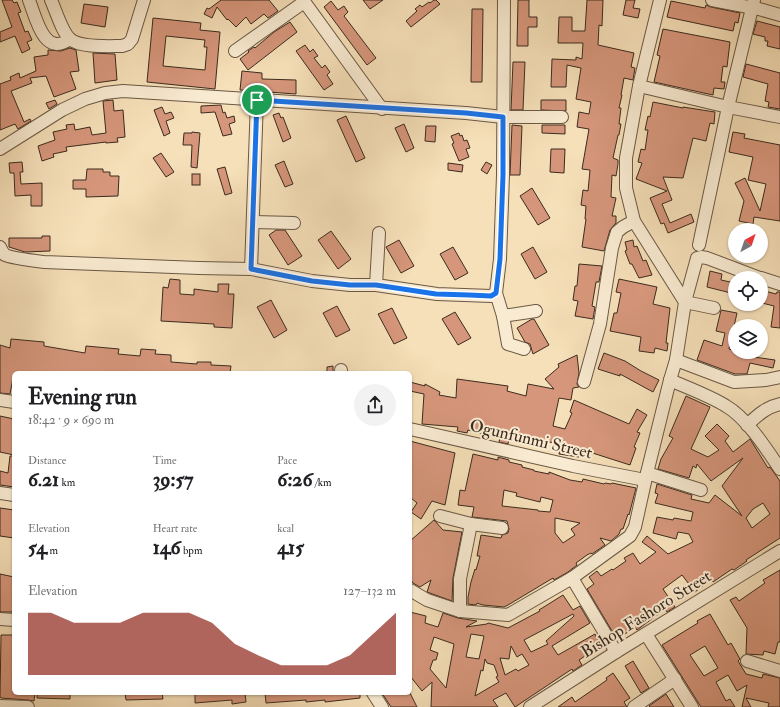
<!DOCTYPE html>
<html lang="en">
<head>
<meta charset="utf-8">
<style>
  :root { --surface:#fff; --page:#f2f2f2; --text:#202124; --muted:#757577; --accent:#8f2418 }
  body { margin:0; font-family:"IM FELL Double Pica",serif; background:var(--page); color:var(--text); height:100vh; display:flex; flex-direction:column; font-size:15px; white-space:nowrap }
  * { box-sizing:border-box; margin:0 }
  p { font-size:13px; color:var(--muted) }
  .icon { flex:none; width:22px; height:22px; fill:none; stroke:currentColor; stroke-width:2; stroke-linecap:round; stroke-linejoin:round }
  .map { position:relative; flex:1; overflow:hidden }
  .details { position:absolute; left:12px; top:371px; width:400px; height:324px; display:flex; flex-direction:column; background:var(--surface); border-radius:6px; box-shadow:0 1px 3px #0004 }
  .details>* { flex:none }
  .needle { width:26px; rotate:40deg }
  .tools { position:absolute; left:728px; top:223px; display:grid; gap:8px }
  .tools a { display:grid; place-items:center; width:40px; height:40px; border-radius:50%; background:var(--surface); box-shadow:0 1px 3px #0004; font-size:20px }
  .pin { position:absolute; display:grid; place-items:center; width:34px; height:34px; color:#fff; margin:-17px; border:2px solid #fff; border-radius:50%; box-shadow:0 1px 4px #0007 }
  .round { display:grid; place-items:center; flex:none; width:42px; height:42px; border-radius:21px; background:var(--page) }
  .headline { display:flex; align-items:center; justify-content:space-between; height:68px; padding:0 16px }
  h1 { font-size:22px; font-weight:700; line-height:30px }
  .stats { display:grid; grid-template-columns:repeat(3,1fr); gap:6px; height:68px; padding:4px 16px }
  .stats div { display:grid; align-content:center }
  .stats b { font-size:20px; font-weight:700 }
  .stats small { font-size:11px; font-weight:400 }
  .stats p { font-size:11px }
  .chart { height:112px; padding:8px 16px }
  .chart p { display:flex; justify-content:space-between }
  .chart svg { width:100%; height:72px; margin-top:4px; fill:var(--accent); opacity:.7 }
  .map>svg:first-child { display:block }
</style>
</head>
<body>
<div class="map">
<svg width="780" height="707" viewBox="0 0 780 707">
  <rect width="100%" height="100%" fill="#f6e0b9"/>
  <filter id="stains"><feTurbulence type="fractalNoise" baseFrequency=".005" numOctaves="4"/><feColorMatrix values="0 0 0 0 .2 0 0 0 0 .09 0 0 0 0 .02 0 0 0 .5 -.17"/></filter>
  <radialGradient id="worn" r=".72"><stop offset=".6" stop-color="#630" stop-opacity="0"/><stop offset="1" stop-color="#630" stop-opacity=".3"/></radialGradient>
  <g fill="#d6967b" stroke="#3b2b1e" fill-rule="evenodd">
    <path d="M2,0H12L14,3L17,2L21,12L18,13L25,32L28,31L32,40L27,42L30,49L22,53L15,36L0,42V32L12,27Z"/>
    <path d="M221,0H269L278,11L268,18L264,14L251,24L246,17L236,27L228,19L227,20L217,7L212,18L204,14L207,8L209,9Z"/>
    <path d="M363,0H383L370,9Z"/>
    <path d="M434,0H436L440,4L411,27L406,21L417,11L415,9L420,5L422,7L429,2L430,3Z"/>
    <path d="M518,0H529V17H537V27H528V46H517Z"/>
    <path d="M587,0H603L602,26L599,25L598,45L634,53L631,67L635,68L633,80L624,78L621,95H622L619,108H621L619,124H621L619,135H618L613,158L618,160V164L616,176L612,175L611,197L616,198L612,216H616V223L610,230L604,251L582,247L586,219H585L586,206L581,205L583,190L588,191L590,170L582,169L589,129L577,127L579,112L589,114L591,102L576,99L581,68L567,65L566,87H551L552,59L576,60V57L582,59L583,43H558L559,17H572V31H585Z"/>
    <path d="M626,0H635L633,8L640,9L638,18L623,15Z"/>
    <path d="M331,1L338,10L344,6L348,12L344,16L376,58L367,65L324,7Z"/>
    <path d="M671,1L705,8L706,5L711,7L740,13L738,23L735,22L733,31L667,17Z"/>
    <path d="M84,4L108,7L105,27L81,23Z"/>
    <path d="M472,9H483L482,82H471Z"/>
    <path d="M153,18L201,23L200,30L220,32L215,89L147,82ZM166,36L205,40L204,47H207L205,70L163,66Z"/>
    <path d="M757,21L780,27V49L767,46L768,41H765V37L753,34Z"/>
    <path d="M290,22L297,32L248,70L240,59L249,52L248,51L254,47L255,48L274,32Z"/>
    <path d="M663,29L730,42L727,67L723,66L721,82H725L724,89L714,88L713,95L654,82L660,56L657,55Z"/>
    <path d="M305,45L310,52L313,49L318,56L314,58L322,68L325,65L330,72L327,75L333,84L324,90L296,51Z"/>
    <path d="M70,48L76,50L79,71L70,72L76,89L54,97L46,76L30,78L32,83L11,91L24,122L30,119L31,121L18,129L15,124L0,130V84L11,80L10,77L19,73L20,78L36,71L34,57L48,55V50L61,51Z"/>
    <path d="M93,53L115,54L117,80L95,83Z"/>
    <path d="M513,62H525L523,110H511Z"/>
    <path d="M746,64L780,73V109L768,107L769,102L765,101L768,84L743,77Z"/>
    <path d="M242,71L262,73V79L296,80V94L240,90Z"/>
    <path d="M55,100L57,104L49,109L46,103Z"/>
    <path d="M113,100L114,111L123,110L125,137L117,138L118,142L106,143V142L66,147L67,151L53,154L54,157L42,161L38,146L55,140L53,132L67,129L66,125L74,124L75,130L90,127L92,135L106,133L103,101Z"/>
    <path d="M541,100H566V111L541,110Z"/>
    <path d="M653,102L683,108V107L715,112L714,124L710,123L706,141L693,138L683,178L663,177L672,200L662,204L670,223L691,214L694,222L668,233L664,223L661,224L650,198L667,191L636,179L642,163L638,162L641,149L645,150L648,130H645L648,116L650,117Z"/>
    <path d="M221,105L223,113L225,112L227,118L234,116L235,122L229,124L232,134L223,136L215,112L201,113V106Z"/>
    <path d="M162,107L165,114L171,112L174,118L166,121L170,133L164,136L154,110Z"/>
    <path d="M279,113L281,118L283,117L291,138L283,142L273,115Z"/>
    <path d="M346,116L365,158L356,162L337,120Z"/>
    <path d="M404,124L414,148L406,152L395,128Z"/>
    <path d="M512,125L522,126L520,175H510Z"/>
    <path d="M542,125H565V134L542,133Z"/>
    <path d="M426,126H436L435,142L425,141Z"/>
    <path d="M192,132L200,133L197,168L191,167L192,145H183L184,133H192Z"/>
    <path d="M733,132L745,134L744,138L780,145V221L754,217L753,224L739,221L744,201L735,183L745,178L760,211L766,184L748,180L753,157L729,152Z"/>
    <path d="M459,133L460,136L462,135L464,141L467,140L470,148L466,149L469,157L459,161L452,144L454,143L451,136Z"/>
    <path d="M551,149H565L564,173L550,172Z"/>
    <path d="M161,153L174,172L166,177L153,158Z"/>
    <path d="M284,161L293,184L285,187L275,165Z"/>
    <path d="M22,162L23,172H20L21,184L42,183V206H31V195L15,196L14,173H10L9,163Z"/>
    <path d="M486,162L492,165L487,174L481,170Z"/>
    <path d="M448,163L463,165L462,172L448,170Z"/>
    <path d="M225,167L232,193L225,195L217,169Z"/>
    <path d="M87,169H103V172H110V176H119L118,196L86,197V189H73V180H86Z"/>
    <rect x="192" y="174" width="8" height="11"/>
    <path d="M532,188L550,218L538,225L520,196Z"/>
    <path d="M276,230H285L302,256L288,265L269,235Z"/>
    <path d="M331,231L351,259L338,269L318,240Z"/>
    <path d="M42,236H50V251L25,252L9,247V238H42Z"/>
    <path d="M399,240L414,266L401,273L386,247Z"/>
    <path d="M633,240L634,247L637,246L643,261L646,260L652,275L639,278L632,264H630L625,251L627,250L625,242Z"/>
    <path d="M453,247L468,273L455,280L440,254Z"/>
    <path d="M533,247L547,272L535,279L521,254Z"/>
    <path d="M579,264L602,266L599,282H596L592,306L595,307L593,319L575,316L578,301L573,300L575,286H577Z"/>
    <path d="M710,271L722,274L721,280L735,283V294L707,287Z"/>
    <path d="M170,279L180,280V294L194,295V289L218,292V284H229L228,294H234L232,328L214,327V324L161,321L163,287L168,288Z"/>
    <path d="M619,279L657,287L653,304L670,308L666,343H668L667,351L655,348L654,353L639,351L641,337L610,331L614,313H617L621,293L616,292Z"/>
    <path d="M765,291L776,294L777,292H780V328L771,327L774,306L762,303Z"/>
    <path d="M271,300L287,330L274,338L257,307Z"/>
    <path d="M337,306L350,330L336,337L323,313Z"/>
    <path d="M392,308L407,338L394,344L378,314Z"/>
    <path d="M721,310L737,313L729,349L735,351V352L754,357L775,360L773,368L750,363L747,374H735L697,360L704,340L722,346L725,333L716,331Z"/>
    <path d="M455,312L471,338L458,345L442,319Z"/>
    <path d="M532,319H534L549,345L533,354L530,344L525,342L517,328Z"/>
    <path d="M11,339L44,342V346L85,353L86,346L119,349L118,354L140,356L141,349L156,350L155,354L171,355V362L197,364V362H211V365L231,366L230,373H14L10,394L0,393V345L10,348Z"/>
    <path d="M604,353L625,361L641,371L659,380L653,392L620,374V376L598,369Z"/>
    <path d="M577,355L579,373L577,384L579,387L573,388L571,400L559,398L553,426L565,429L572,413L570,412L574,400L629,424L637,409L647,415L637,432L640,433L634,447L636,448L630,465L580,449L579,457L559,454L561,444L538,440L537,445L525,444V442L509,439L508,444L499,442L500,438L468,430L467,433L457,431L458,427L422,424L424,394L410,391V382L425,386V384L440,392L439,395L456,398L457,379L508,386L507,391L526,396L528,384L554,389L545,379L559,367L558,364Z"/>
    <path d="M333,366V373H327V367Z"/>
    <path d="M686,396L710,407L691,449L708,457L719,450L705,436L717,424L729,436L725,441L733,452L750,439L768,468L770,467L780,481V538L746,560L747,561L734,570L732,569L713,582L711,579L695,592L682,575L663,589L675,607L667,612L665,609L637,630L635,627L622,636L620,633L615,636L587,589L594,584L589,577L597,571L601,576L612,569L613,570L626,561L624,558L633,553L640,564L656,552L642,542L647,536L668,554L693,542L689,534L678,532L676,539L653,533L657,517L673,520L674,518L691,521L693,512L655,503L658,494L655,493L657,484L692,495L691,499L709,503L715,495L742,516L722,486L743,458L711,481L697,464L696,468L693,466L689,478L658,469L661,459L673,438L669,436ZM763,503L770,514L752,528L746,518L753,509Z"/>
    <path d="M0,416L14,419V455L0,452Z"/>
    <path d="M410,441L455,453L445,505L432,501L421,519L411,512L417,503L410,497Z"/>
    <path d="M473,454L498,460V457L509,460V462L522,465V467L534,470V471L549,474V472L570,480L582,482L583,479L604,484L605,483L611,484L612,483L636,488L629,515L628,514L623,529H621L619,534L611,541L600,538L605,545L592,554L591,553L587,555L576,563L577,565L568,572L554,580L553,578L508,605L504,607L483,605L477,603L476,605L468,604V597L471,582L475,569L476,570L480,556H477L481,535L501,538L502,535L508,533L509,529L507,521L472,517L474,507L458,505L460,490L465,491ZM504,490L517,493L516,496L540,502L541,497L553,500L550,512L538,511V510L502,506ZM555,518L580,523L571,529L575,535L563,543L555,533Z"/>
    <path d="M10,456H14V487L0,485V471L8,473Z"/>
    <path d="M0,508L14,510V538L0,536Z"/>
    <path d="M434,520L443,530L462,532L453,578L452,601L427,592L431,580L420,587L413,583L410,579V541Z"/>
    <path d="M780,570V642H778L775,654L764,651L763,655L746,654L747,628L730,600L736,597L739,601L765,583L763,580Z"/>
    <path d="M0,574L14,577V612H0Z"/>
    <path d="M563,595L573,610L580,606L590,623L552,646L558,655L595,634L599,643L588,648L591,652L579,660L582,665L573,671L572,669L515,707L506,693L493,700L498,707H431L432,682L422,691L410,676V612L426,616L425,623L438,627L443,613L458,618L477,621L466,627L487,624L488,623L508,628L540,611L539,610ZM573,614L574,616L546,641L548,644L531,652L524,640ZM471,634L484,636L479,659L466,657ZM434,637L454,644L446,688L430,669L433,660H436L438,653L430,650ZM511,646L517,657L522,654L529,665L518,671L516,669L505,675L500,658L509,659ZM485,659L487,663L494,665L498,676L496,677L499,682L475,696L481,670L483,671Z"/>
    <path d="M710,614L728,645L731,643L740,659L738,661L746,674L762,678L763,674L780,678V707H768L769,703L746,698L751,707H742L747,685L737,691L728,675L716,682L726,701L730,699L735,707H701L662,645L698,623L697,621ZM705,646L718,668L704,676L690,655Z"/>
    <path d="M1,635H13L14,693H35L34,701L28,700L1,698L0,697Z"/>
    <path d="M633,661L649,688L641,693L625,666Z"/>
    <path d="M613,673L630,698L624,702L627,707H558L572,697L575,702L607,680L606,678Z"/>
    <path d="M37,693H70V699L37,698Z"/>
    <path d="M125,693H162L163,699L126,700Z"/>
    <path d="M195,693H245L246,702L232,704V700L195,703Z"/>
    <path d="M265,693H360V698L325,702V700L306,702V700L266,703Z"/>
    <path d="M382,693H410L417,707H391Z"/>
    <path d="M666,694L674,707H650L649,706Z"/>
  </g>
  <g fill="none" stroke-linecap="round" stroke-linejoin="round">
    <g stroke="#6a5845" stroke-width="14">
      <g id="minor">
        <path d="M29,0C36,18 44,58 70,39"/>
        <path d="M51,0C56,11 62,32 70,39C80,48 109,46 122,46L128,44L132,39L144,0"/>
        <path d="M303,0L382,109"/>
        <path d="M712,0L759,9L780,15"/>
        <path d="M235,51L304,2"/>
        <path d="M639,86L728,107L780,117"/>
        <path d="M0,149L62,110L85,99L105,93L123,91L466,113L503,117H562"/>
        <path d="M253,222L294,223"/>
        <path d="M699,245L728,107L754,0"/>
        <path d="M0,247C1,250 3,253 5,255C11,258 36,261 44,262L199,268L251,269L312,281L350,285H376L437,294L491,296L496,293L500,259L503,175L504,0"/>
        <path d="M251,269L257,100"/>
        <path d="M761,278L780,284"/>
        <path d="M376,285L379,233"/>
        <path d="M496,293L503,316L508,344L524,349"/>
        <path d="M714,308L685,302L697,258L701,257L707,258L760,278"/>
        <path d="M503,316L536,311"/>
        <path d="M676,360L734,382L766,380L780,377"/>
        <path d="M341,373V370"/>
        <path d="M670,380C688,388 710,396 726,406C747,418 767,450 780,469"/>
        <path d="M584,382L600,324L612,248L617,232L623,227L634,221"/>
        <path d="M0,400L14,402"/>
        <path d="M747,425C757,416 766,407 780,404"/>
        <path d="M410,429L573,466L645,480"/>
        <path d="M647,473L701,490"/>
        <path d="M0,493L14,495"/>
        <path d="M440,516L471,524L502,528"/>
        <path d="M572,578L616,652"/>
        <path d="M410,590L427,600L460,611L508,615L572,578L630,536L635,527L647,473L670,380L676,360L685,302L634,221L626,188V158L639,86L660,0"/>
        <path d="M460,611V579L471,524"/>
        <path d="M0,619L14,620"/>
        <path d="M646,634L692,707"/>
        <path d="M747,661L780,671"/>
        <path d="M373,693L382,707"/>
        <path d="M0,706L28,707"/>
        <path d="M530,707L616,652L780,551"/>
        <path d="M634,707L675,679"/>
      </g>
    </g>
    <use href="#minor" stroke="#f9ebd2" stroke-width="12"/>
  </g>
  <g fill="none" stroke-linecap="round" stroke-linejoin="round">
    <g stroke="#fff" stroke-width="8">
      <path id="route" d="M257,100L466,113L503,117V175L500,259L496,293L491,296L469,295L436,294L376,285H350L312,281L251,269Z"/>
    </g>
    <use href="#route" stroke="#1a73e8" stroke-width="5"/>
  </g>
  <g text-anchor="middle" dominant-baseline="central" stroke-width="4" stroke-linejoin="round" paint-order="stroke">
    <g font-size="17" fill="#3b2b1e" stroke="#f9ebd2">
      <text transform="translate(531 439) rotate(13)">Ogunfunmi Street</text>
      <text transform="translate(646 614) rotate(-32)">Bishop Fashoro Street</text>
    </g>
  </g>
  <rect width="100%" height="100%" filter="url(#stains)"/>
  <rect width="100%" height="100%" fill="url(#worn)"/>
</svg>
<div class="tools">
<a><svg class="needle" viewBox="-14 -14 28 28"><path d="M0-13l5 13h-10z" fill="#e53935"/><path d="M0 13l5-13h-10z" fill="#757577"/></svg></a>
<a><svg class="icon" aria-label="locate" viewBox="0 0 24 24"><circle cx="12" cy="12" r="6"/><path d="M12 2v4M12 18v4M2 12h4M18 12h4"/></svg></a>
<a><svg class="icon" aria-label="layers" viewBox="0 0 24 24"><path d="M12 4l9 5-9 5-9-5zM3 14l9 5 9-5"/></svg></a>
</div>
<div class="pin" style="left:257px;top:100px;background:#1e9e55"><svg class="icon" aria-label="arrive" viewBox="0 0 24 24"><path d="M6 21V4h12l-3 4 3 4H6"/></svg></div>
<section class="details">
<div class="headline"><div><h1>Evening run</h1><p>18:42 · 9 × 690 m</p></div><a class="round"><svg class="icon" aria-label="share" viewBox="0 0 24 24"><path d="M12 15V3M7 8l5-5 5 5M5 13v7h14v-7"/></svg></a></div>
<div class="stats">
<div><p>Distance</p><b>6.21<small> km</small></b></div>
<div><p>Time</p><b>39:57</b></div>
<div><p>Pace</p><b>6:26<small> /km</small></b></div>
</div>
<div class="stats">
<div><p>Elevation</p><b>54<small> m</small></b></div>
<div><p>Heart rate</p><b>146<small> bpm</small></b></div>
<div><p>kcal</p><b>415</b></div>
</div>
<div class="chart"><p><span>Elevation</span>127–132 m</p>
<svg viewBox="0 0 160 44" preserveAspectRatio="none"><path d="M0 44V6L10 6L20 12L30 12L40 12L50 6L60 6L70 6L80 12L90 25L100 32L110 38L120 38L130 38L140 32L150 19L160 6V44z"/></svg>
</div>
</section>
</div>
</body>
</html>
